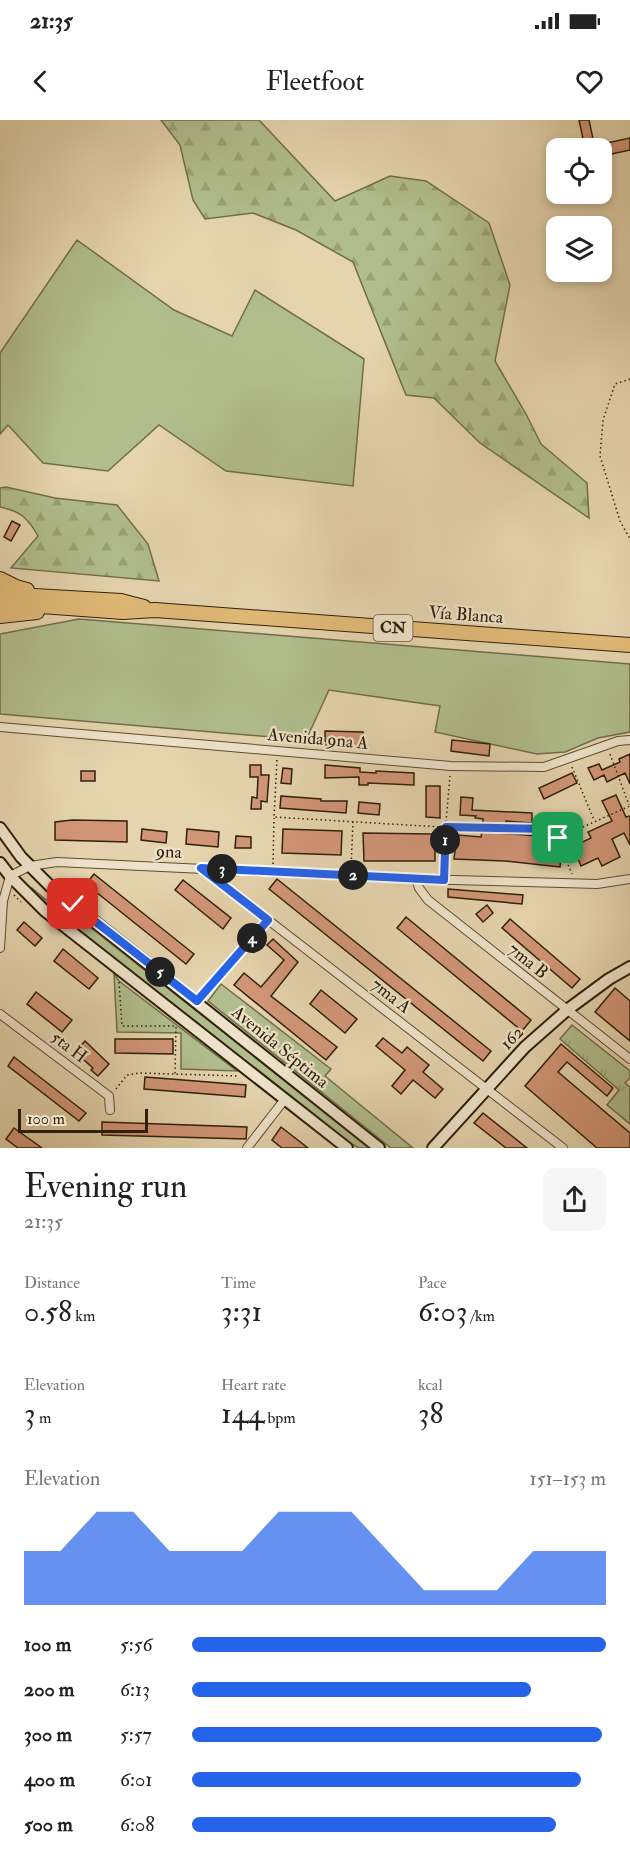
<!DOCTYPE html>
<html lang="en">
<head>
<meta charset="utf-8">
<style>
  :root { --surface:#fff; --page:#f6f6f6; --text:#222; --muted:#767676; --accent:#2563eb }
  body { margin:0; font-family:"IM FELL Double Pica",serif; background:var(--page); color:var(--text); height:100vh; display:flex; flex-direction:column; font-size:22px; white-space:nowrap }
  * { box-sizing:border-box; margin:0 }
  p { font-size:20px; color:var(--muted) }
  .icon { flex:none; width:33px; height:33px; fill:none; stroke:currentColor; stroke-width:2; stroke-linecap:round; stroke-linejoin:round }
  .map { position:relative; height:1028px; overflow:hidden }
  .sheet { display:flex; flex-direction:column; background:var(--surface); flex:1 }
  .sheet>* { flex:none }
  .controls { position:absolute; left:546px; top:18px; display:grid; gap:12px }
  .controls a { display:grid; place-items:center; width:66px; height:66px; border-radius:12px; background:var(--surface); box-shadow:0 3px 9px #0003; font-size:30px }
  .scale { position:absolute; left:18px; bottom:15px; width:130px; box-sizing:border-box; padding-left:6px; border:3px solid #302009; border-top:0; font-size:16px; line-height:21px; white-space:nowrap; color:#302009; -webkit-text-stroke:4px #eee3ca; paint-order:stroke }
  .pin { position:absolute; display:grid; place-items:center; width:51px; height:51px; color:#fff; margin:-26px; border-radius:12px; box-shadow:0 3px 9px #0006 }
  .km { position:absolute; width:30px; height:30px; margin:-15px; border-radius:50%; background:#222; color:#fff; font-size:16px; line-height:30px; text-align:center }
  .round { display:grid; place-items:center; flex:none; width:63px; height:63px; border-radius:12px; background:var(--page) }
  .headline { display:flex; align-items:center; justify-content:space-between; height:102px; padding:0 24px }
  h1 { font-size:33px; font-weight:600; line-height:45px }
  .stats { display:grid; grid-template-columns:repeat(3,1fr); gap:9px; height:102px; padding:6px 24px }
  .stats div { display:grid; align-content:center }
  .stats b { font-size:30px; font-weight:600 }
  .stats small { font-size:16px; font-weight:400 }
  .stats p { font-size:16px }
  .chart { height:168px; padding:12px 24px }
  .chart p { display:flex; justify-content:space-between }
  .chart svg { width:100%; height:108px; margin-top:6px; fill:var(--accent); opacity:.7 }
  ul { padding:0 24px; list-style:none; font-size:20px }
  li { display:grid; grid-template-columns:96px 72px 1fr; align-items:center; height:45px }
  li i { height:15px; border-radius:8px; background:var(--accent) }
  .status { display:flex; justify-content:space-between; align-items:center; height:42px; padding:0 30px; background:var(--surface); direction:ltr }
  .status svg { height:16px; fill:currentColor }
  header { display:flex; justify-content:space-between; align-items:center; height:78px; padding:0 24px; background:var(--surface); font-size:27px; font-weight:600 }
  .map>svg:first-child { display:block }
</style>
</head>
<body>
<div class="status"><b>21:35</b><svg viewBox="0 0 49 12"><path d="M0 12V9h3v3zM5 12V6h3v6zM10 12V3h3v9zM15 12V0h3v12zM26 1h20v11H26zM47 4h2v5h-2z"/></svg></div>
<header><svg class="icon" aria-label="back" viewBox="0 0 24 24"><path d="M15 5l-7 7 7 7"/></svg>Fleetfoot<svg class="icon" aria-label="heart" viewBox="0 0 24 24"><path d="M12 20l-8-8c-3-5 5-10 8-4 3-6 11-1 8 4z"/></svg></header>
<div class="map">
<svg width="630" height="1028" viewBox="0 0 630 1028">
  <defs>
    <pattern id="forest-firs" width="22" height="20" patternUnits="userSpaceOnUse" patternTransform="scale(1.5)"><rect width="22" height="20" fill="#b1bd8d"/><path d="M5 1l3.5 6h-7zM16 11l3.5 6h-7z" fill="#99a278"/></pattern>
    <pattern id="park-tufts" width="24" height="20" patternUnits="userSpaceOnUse" patternTransform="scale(1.5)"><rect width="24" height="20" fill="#b1bd8d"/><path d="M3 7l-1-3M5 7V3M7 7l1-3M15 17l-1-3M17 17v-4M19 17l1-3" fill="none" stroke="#99a278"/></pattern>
  </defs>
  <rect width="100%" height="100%" fill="#e5d4ae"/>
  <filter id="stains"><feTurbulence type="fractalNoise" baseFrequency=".00333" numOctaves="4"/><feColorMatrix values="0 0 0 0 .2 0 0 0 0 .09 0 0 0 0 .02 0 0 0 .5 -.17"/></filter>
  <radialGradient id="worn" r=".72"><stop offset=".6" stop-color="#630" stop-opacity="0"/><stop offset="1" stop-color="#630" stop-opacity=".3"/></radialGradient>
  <g fill="#b1bd8d" stroke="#706e4b" stroke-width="1.5">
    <path d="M77,120L174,190L232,216L255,170L364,239L353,366L226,351L159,305L108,351L43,343L8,305L0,314V233Z"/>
    <path d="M79,499L630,544V612L598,618L565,632L537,634L435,612L440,586L329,570L306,620L0,594V514Z"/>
    <path d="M32,768L45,779L72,793L371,1028H359L350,1023L64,800L31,770Z"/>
    <path d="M114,854L119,861L237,951L181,949V913L117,912Z"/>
    <path d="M221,864L331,949L325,956L413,1028H391L208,881Z"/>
  </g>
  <g fill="url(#forest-firs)" stroke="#706e4b" stroke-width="1.5">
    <path d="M161,0H259L335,81L390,56L426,61L489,103L510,165L495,241L526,294L541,324L587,363L589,398L480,323L434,278L406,275L353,142L296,110L253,93L205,99L193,80L180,25Z"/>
    <path d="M6,367L55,378L117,385L148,424L159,461L11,448L38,416C28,398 20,391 0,387V368Z"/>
  </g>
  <path fill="url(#park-tufts)" stroke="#706e4b" stroke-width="1.5" d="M572,905L630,951V958L625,963L630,967V1004L607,985L619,970L560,919Z"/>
  <g fill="#d29677" stroke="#302009" stroke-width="1.5">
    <path d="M579,0H589L595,28H585Z"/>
    <path d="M630,18V30L602,36V24Z"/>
    <path d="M12,401L20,405L11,421L4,417Z"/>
    <path d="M325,611L363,612V627L325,625Z"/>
    <path d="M452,620L490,624L489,636L451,631Z"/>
    <path d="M630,634V664L625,653L607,662L604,655L594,660L588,648L599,644L602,650L620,642L619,639Z"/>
    <path d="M250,645H261V655H269L267,682L261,681V689H251L252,677L257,678L258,657H250Z"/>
    <path d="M325,645L360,648V652L376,653V651L414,653V665L368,663V665H359V657L325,658Z"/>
    <path d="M283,648L292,649L291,664L281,663Z"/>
    <rect x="81" y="651" width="14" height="10"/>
    <path d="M572,653L577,663L544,679L539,668Z"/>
    <path d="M426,666H440V698L426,697Z"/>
    <path d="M616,675L626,697L630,696V725L624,713L612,719L620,737L602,746L598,738L581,746L577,736L572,738L568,729L591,718L588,712L612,701L602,681Z"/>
    <path d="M281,676L321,679V681H347L346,693L280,688Z"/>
    <path d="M461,677L473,678L472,690L532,693V703L506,701V704H483V699L475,698L476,696L460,695Z"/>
    <path d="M359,682L380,684L379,695L358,693Z"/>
    <path d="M72,700L127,701V722L55,720V702Z"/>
    <path d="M142,709L167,712L166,723L141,720Z"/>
    <path d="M187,709L219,712L218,727L186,724Z"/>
    <path d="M283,709L342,711L341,735L282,733Z"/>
    <path d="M482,712L553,717L551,735L561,736L560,747L505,741L454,739L457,715L481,717Z"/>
    <path d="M363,713L432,714L441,715L439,726L435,725V741H364Z"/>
    <path d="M236,716L251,717V728H235Z"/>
    <path d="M94,754L194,834L186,844L86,764Z"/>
    <path d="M277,759L491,931L483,941L269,769Z"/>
    <path d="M183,760L231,798L223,809L175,770Z"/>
    <path d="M448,769L523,775L522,784L448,777Z"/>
    <path d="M487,785L493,793L483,802L476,794Z"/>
    <path d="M406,797L531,900L522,911L397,808Z"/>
    <path d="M510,799L580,859L572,868L502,808Z"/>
    <path d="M24,802L42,818L35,826L17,810Z"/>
    <path d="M273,819L298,842L271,876L337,927L326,940L234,865L244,853L261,867L284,840L267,825Z"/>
    <path d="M63,829L98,858L89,869L54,841Z"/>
    <path d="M615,868L630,881V921L595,892Z"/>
    <path d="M321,870L357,899L345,913L310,884Z"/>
    <path d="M36,872L72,900L62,912L27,884Z"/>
    <path d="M383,918L402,933L407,927L429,945L423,952L443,969L435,978L413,960L401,974L392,966L405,950L376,926Z"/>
    <path d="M115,919H173V934L115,933Z"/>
    <path d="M85,921L109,944L98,956L91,950L93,948L75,932Z"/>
    <path d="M561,924L613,968L607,976L567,942L558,952L630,1013V1028H597L525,966Z"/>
    <path d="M14,937L86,993L79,1001L8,946Z"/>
    <path d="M145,957L246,965L245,977L144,969Z"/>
    <path d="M483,993L527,1028H506L474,1003Z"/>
    <path d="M102,1002L247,1007L246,1019L102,1015Z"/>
    <path d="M281,1007L308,1028H282L272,1020Z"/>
    <path d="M14,1008L42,1028H18L6,1019Z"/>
  </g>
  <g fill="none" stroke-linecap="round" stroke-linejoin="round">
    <g stroke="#5d4d32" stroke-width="7">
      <path id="lane" d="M444,759L446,707L540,709"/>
    </g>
    <g stroke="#5d4d32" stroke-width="10">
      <g id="street">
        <path d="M0,607L451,646L544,647L618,621L630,620"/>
        <path d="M201,748L563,1028"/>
        <path d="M416,759L419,768L428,780L630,939"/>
        <path d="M0,828L3,781L10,756L30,746L57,742L416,759L597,764L630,759"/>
        <path d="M197,881L268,800"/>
        <path d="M0,894L109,976L110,990"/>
        <path d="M247,1028L285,979"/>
      </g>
    </g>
    <g stroke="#302009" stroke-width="14">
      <g id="secondary">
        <path d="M0,708L21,737L50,766L379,1028"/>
        <path d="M0,743L10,756L45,791L347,1028"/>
        <path d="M433,1028L525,927L567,890L609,859L630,847"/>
      </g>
    </g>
    <g stroke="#302009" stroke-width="16">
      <g id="highway">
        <path d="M0,459L16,467L27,470"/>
        <path d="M0,474L121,481L144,487"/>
        <path d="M0,483L123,492L155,490L630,525"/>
        <path d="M0,496L37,492"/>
      </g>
    </g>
    <g stroke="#302009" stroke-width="1.5" stroke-dasharray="1.5 3" stroke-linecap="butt">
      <path d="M630,259L615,264L603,300L600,336L620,401L630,419"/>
      <path d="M610,634L629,685"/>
      <path d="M277,640L274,697L441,707"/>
      <path d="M572,647L594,700"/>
      <path d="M446,702L450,656"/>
      <path d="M547,709H553L572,754"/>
      <path d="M558,718L630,686"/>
      <path d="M273,744L274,698"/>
      <path d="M351,748L353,702"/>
      <path d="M14,775L21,782"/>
      <path d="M119,862L122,906H176L175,954"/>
      <path d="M116,969L127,955L139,953L239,956"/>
    </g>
    <use href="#lane" stroke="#eee3ca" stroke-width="4"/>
    <use href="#street" stroke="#eee3ca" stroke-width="8"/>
    <use href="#secondary" stroke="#eee3ca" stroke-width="10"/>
    <use href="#highway" stroke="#e2ba77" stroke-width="14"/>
  </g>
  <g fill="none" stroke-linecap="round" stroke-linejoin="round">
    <g stroke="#fff" stroke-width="12">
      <path id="route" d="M73,784L197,881L268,800L201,748L444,760L446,707L553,709L558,718"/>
    </g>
    <use href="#route" stroke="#2563eb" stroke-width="8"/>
  </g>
  <g text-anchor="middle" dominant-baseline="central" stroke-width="4.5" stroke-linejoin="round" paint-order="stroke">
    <rect fill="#eee3ca" stroke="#695a43" stroke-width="1.5" x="373.5" y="495" width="39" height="26" rx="4.5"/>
    <g font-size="16" font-weight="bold" fill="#302009">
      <text x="393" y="508">CN</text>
    </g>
    <g font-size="18" fill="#302009" stroke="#eee3ca">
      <text transform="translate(466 495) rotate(4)">Vía Blanca</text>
      <text transform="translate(318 619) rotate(5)">Avenida 9na A</text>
      <text transform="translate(169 732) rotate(2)">9na</text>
      <text transform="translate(528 841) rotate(39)">7ma B</text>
      <text transform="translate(391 876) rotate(38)">7ma A</text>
      <text transform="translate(512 918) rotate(-46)">162</text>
      <text transform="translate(69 927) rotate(37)">5ta H</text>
      <text transform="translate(280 927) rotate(39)">Avenida Séptima</text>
    </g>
  </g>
  <rect width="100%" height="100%" filter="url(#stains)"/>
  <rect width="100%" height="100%" fill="url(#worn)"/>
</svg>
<div class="controls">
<a><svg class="icon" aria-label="locate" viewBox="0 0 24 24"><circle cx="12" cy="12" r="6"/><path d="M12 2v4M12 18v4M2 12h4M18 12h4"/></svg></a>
<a><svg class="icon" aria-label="layers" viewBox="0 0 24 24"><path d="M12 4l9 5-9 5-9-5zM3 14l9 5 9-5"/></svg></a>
</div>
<div class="scale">100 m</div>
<div class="pin" style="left:558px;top:718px;background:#1e9e55"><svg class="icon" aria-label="arrive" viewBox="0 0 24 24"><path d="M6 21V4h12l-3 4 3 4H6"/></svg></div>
<div class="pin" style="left:73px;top:784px;background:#d93025"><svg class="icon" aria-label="check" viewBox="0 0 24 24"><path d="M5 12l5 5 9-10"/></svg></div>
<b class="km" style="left:445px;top:720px">1</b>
<b class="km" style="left:353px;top:755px">2</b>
<b class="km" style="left:222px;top:749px">3</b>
<b class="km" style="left:252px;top:818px">4</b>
<b class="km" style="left:160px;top:852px">5</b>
</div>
<section class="sheet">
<div class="headline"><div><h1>Evening run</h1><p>21:35</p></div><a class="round"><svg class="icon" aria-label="share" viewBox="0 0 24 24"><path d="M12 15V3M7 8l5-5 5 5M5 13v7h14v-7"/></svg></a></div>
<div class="stats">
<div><p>Distance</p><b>0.58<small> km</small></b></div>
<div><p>Time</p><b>3:31</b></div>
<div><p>Pace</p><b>6:03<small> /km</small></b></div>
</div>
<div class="stats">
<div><p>Elevation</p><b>3<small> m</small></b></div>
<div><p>Heart rate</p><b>144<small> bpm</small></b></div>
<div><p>kcal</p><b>38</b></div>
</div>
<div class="chart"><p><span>Elevation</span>151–153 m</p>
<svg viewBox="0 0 160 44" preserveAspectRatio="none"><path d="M0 44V22L10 22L20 6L30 6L40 22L50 22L60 22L70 6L80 6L90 6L100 22L110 38L120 38L130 38L140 22L150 22L160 22V44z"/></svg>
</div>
<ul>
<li><b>100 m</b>5:56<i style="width:100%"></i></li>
<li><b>200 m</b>6:13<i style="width:82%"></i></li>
<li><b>300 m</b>5:57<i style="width:99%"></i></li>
<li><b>400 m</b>6:01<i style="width:94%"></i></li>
<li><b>500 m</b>6:08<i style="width:88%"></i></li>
</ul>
</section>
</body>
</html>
